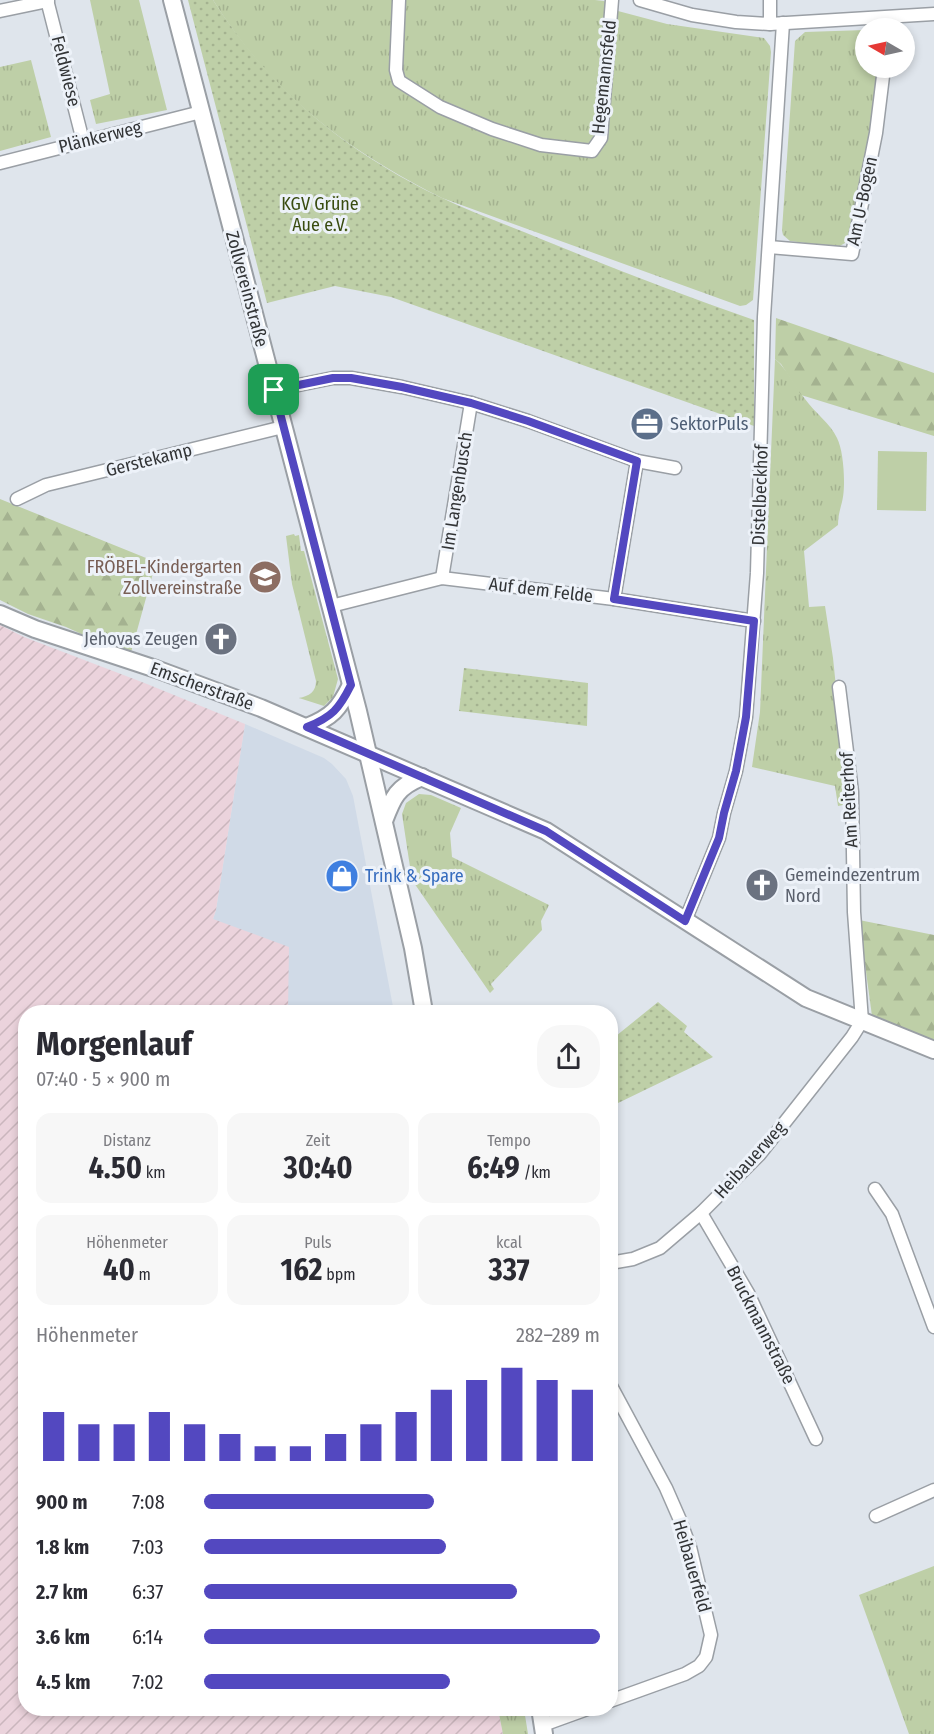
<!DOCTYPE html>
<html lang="de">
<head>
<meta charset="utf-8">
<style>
  :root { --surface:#fff; --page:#f7f7f7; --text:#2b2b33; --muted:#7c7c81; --accent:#5348c0 }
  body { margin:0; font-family:"Fira Sans Condensed",sans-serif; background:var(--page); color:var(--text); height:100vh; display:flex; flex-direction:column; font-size:22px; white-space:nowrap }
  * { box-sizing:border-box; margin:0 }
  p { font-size:20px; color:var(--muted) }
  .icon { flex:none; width:33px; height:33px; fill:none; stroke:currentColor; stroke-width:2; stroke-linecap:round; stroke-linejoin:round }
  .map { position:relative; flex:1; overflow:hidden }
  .details { position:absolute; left:18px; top:1005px; width:600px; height:711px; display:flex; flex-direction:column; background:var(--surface); border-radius:24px; box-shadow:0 3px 9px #0003 }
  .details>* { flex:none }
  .needle { width:39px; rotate:279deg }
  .fabs { position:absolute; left:855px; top:18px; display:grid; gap:12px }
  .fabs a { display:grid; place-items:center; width:60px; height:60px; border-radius:50%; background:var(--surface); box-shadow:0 3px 9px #0003; font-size:30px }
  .pin { position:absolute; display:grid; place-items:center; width:51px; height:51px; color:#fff; margin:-26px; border-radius:12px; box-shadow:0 3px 9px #0006 }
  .round { display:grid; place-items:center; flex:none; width:63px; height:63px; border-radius:24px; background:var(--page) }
  .head { display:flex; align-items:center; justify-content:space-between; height:102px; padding:0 18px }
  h1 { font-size:33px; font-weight:700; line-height:45px }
  .stats { display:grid; grid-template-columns:repeat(3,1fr); gap:9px; height:102px; padding:6px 18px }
  .stats div { display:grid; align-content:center; border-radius:15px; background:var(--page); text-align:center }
  .stats b { font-size:30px; font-weight:700 }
  .stats small { font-size:16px; font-weight:400 }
  .stats p { font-size:16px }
  .chart { height:168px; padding:12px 18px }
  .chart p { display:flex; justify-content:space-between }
  .chart svg { width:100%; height:108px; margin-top:6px; stroke:var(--accent); stroke-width:6 }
  ul { padding:0 18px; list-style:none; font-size:20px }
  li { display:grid; grid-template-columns:96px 72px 1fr; align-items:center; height:45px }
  li i { height:15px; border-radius:8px; background:var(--accent) }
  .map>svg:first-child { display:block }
</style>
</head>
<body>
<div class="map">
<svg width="934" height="1734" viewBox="0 0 934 1734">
  <defs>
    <pattern id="industrial-furrows" width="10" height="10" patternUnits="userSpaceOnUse" patternTransform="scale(1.5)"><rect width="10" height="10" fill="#ebd3dc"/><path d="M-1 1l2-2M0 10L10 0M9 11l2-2" fill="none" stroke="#cab6bd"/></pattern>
    <pattern id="grass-tufts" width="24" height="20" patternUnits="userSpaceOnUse" patternTransform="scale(1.5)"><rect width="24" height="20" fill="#becfa7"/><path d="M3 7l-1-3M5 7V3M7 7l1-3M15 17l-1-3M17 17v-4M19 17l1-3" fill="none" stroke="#a4b290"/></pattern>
    <pattern id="forest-firs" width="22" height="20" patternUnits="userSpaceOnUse" patternTransform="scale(1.5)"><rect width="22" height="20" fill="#becfa7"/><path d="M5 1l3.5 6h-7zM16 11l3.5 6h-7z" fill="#a4b290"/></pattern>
    <pattern id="garden-dots" width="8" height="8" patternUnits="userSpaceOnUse" patternTransform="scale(1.5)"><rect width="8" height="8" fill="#becfa7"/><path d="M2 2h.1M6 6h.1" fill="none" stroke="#a4b290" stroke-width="1.8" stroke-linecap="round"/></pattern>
  </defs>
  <rect width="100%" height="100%" fill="#dfe5ec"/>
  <path fill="#d0dae7" d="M245,724L324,758L332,764L346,779L353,796L394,1012H288L287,1008L213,919L216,910Z"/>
  <path fill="url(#industrial-furrows)" d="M0,625L24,637L147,684L245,724L216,910L213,919L289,947L288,1012H26V1708L498,1709L503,1734H0Z"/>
  <g fill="url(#grass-tufts)">
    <path d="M90,0H139L167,110L96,124L90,100L110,94Z"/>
    <path d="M213,0H595L604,1L618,11L667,24L764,38L770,46L771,52L753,300L746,305L740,306L442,198C343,148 273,95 213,0Z"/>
    <path d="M865,30L866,68H877C875,125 862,181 848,237L845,243L838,247L790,241L783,235L782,230L795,41L805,32Z"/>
    <path d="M31,60L51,137L0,151V67Z"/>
    <path d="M775,359C787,369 795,386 805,399C815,413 830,423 837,438C844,451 846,488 842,502C840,510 838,516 838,525L804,551L809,607L825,606L833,658L848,804L838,806L835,786L752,767L760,712Z"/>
    <path d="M294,534L295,536L299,535L301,551H304L338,679L333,697L324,706L299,698C309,696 316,692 316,681L292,584L286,536Z"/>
    <path d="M419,794L431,795L461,808L450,833L452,857L549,905L541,921L542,930L491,984L494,989L490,993L412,880L402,814L406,803Z"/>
    <path d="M934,1566V1734H909L859,1595Z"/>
    <path d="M498,1709H524L528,1734H503Z"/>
  </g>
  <g fill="url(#forest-firs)">
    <path d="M776,318L934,373V436L801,395L781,364L775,359Z"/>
    <path d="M0,499L156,562L130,656L66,627L28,614L0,600Z"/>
    <path d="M859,920L934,935V1041L872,1016Z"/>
  </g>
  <g fill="url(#garden-dots)">
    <path d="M188,0H213C271,90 343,150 440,197C473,213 508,225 541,239C612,268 682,295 754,320V426L391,297L335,286L267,303Z"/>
    <path d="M464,668L588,683L587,726L459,711Z"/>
    <path d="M658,1002L687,1026L684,1032L713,1057L616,1104L611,1100V1040Z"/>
  </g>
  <path fill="#becfa7" d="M878,451L927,452L926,511L877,510Z"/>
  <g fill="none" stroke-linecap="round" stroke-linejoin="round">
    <g stroke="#9a9fa5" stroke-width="15">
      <g id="street">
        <path d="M47,0L83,141"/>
        <path d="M399,0L396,70L399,81L440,107L492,129L541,145L592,151L601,138L612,0"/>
        <path d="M640,0L692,15L736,22L770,24L934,14"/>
        <path d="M0,11L48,1"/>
        <path d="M770,24V0"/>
        <path d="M0,163L201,112"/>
        <path d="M769,247L852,254L876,133L884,68"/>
        <path d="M274,390L333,378H351L402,387L471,403L528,421L637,461L675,468"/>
        <path d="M17,499L46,485L283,427"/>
        <path d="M442,578L471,403"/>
        <path d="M614,599L637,461"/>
        <path d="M331,606L442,578L614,599L754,621"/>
        <path d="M685,921L719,838L724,813L736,771L746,717L757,573L764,317L783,23"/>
        <path d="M875,1189L892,1214L934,1327"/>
        <path d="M701,1213L748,1293L816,1439"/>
        <path d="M610,1263L633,1259L660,1248L701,1213L759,1155L852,1037L862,1021L854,912L852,792L839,687"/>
        <path d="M610,1384L666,1488L680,1520L690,1547L711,1635L706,1657L699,1666L685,1674L610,1701"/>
        <path d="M876,1516L934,1490"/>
        <path d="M543,1725L590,1708"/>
      </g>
    </g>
    <g stroke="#9a9fa5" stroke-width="20">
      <g id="secondary">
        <path d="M172,0L358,711L413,948L424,1012"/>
        <path d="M0,614L35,629L156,669L261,708L546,831L806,998L934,1050"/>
        <path d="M307,727C332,717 339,709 351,685"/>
        <path d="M384,821C393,797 397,787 422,777"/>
        <path d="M540,1708L544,1734"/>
      </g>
    </g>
    <use href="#street" stroke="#fff" stroke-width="12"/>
    <use href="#secondary" stroke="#fff" stroke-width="16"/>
  </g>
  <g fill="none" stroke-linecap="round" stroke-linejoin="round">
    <g stroke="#fff" stroke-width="12">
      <path id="route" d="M333,378H351L402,387L471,403L528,421L637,461L614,599L754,621L746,717L736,771L724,813L719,838L685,921L546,831L307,727C332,717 339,709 351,685L274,390Z"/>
    </g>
    <use href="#route" stroke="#5348c0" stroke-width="8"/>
  </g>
  <defs>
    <g id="office-disc" transform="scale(1.725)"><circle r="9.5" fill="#5c6f8a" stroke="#edf2f9"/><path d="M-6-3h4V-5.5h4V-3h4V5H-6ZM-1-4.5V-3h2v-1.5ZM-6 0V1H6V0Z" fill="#fff"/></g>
    <g id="school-disc" transform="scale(1.725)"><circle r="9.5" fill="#8d6e63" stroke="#edf2f9"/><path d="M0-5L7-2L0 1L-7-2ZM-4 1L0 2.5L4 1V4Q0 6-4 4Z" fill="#fff"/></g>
    <g id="church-disc" transform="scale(1.725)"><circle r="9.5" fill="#6b7280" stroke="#edf2f9"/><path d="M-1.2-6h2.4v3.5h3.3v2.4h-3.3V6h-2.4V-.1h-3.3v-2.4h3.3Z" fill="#fff"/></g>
    <g id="shop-disc" transform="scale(1.725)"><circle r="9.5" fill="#3f7fe0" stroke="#edf2f9"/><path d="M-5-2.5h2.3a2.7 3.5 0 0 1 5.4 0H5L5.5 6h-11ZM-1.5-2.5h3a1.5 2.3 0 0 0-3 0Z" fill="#fff"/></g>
  </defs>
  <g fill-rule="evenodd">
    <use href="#office-disc" x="647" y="424"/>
    <use href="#school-disc" x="265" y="577"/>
    <use href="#church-disc" x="221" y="639"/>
    <use href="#shop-disc" x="342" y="876"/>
    <use href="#church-disc" x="762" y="885"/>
  </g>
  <g text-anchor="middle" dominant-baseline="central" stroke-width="6" stroke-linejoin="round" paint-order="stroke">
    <g font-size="18" fill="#323436" stroke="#edf2f9">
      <text transform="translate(66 71) rotate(76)">Feldwiese</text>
      <text transform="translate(604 77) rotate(-84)">Hegemannsfeld</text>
      <text transform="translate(100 137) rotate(-14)">Plänkerweg</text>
      <text transform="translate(862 201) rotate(-78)">Am U-Bogen</text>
      <text transform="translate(247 289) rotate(75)">Zollvereinstraße</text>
      <text transform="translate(149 460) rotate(-14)">Gerstekamp</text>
      <text transform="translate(457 491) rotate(-81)">Im Langenbusch</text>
      <text transform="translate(760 495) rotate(-88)">Distelbeckhof</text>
      <text transform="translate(541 590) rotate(7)">Auf dem Felde</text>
      <text transform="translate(202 686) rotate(20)">Emscherstraße</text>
      <text transform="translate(849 800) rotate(-93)">Am Reiterhof</text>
      <text transform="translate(750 1160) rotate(-48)">Heibauerweg</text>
      <text transform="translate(761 1325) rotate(63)">Bruckmannstraße</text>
      <text transform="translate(692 1566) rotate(74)">Heibauerfeld</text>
    </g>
    <g font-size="18" fill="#394c10" stroke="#edf2f9">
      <text x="320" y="204">KGV Grüne<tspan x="320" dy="21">Aue e.V.</tspan></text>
    </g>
    <g font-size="18" fill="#4e5e75" stroke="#edf2f9" text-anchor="start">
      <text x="670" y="424">SektorPuls</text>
    </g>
    <g font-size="18" fill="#785e54" stroke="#edf2f9" text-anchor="end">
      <text x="242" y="567">FRÖBEL-Kindergarten<tspan x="242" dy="21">Zollvereinstraße</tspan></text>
    </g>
    <g font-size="18" fill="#5b616d" stroke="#edf2f9" text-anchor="end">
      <text x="198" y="639">Jehovas Zeugen</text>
      <text x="785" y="875" text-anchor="start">Gemeindezentrum<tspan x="785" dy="21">Nord</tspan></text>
    </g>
    <g font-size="18" fill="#366cbe" stroke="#edf2f9" text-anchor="start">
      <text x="365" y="876">Trink &amp; Spare</text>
    </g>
  </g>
</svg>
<div class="fabs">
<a><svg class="needle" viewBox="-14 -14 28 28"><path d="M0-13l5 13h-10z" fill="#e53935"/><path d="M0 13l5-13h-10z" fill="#7c7c81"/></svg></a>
</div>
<div class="pin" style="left:274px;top:390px;background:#1e9e55"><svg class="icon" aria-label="arrive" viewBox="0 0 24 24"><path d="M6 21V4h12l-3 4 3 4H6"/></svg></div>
<section class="details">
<div class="head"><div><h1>Morgenlauf</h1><p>07:40 · 5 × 900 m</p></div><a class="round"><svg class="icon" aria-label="share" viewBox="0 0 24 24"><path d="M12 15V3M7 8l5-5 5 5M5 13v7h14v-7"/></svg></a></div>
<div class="stats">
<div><p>Distanz</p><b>4.50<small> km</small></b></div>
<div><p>Zeit</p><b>30:40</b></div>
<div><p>Tempo</p><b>6:49<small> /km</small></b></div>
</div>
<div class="stats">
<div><p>Höhenmeter</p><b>40<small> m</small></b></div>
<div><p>Puls</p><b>162<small> bpm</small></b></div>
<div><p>kcal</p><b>337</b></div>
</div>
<div class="chart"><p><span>Höhenmeter</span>282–289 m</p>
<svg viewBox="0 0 160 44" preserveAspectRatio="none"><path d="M5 44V24M15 44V29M25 44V29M35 44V24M45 44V29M55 44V33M65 44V38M75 44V38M85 44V33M95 44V29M105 44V24M115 44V15M125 44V11M135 44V6M145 44V11M155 44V15"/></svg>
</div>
<ul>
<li><b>900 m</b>7:08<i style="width:58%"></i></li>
<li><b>1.8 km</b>7:03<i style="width:61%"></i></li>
<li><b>2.7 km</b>6:37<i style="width:79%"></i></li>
<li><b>3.6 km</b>6:14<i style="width:100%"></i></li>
<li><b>4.5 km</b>7:02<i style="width:62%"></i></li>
</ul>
</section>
</div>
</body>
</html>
